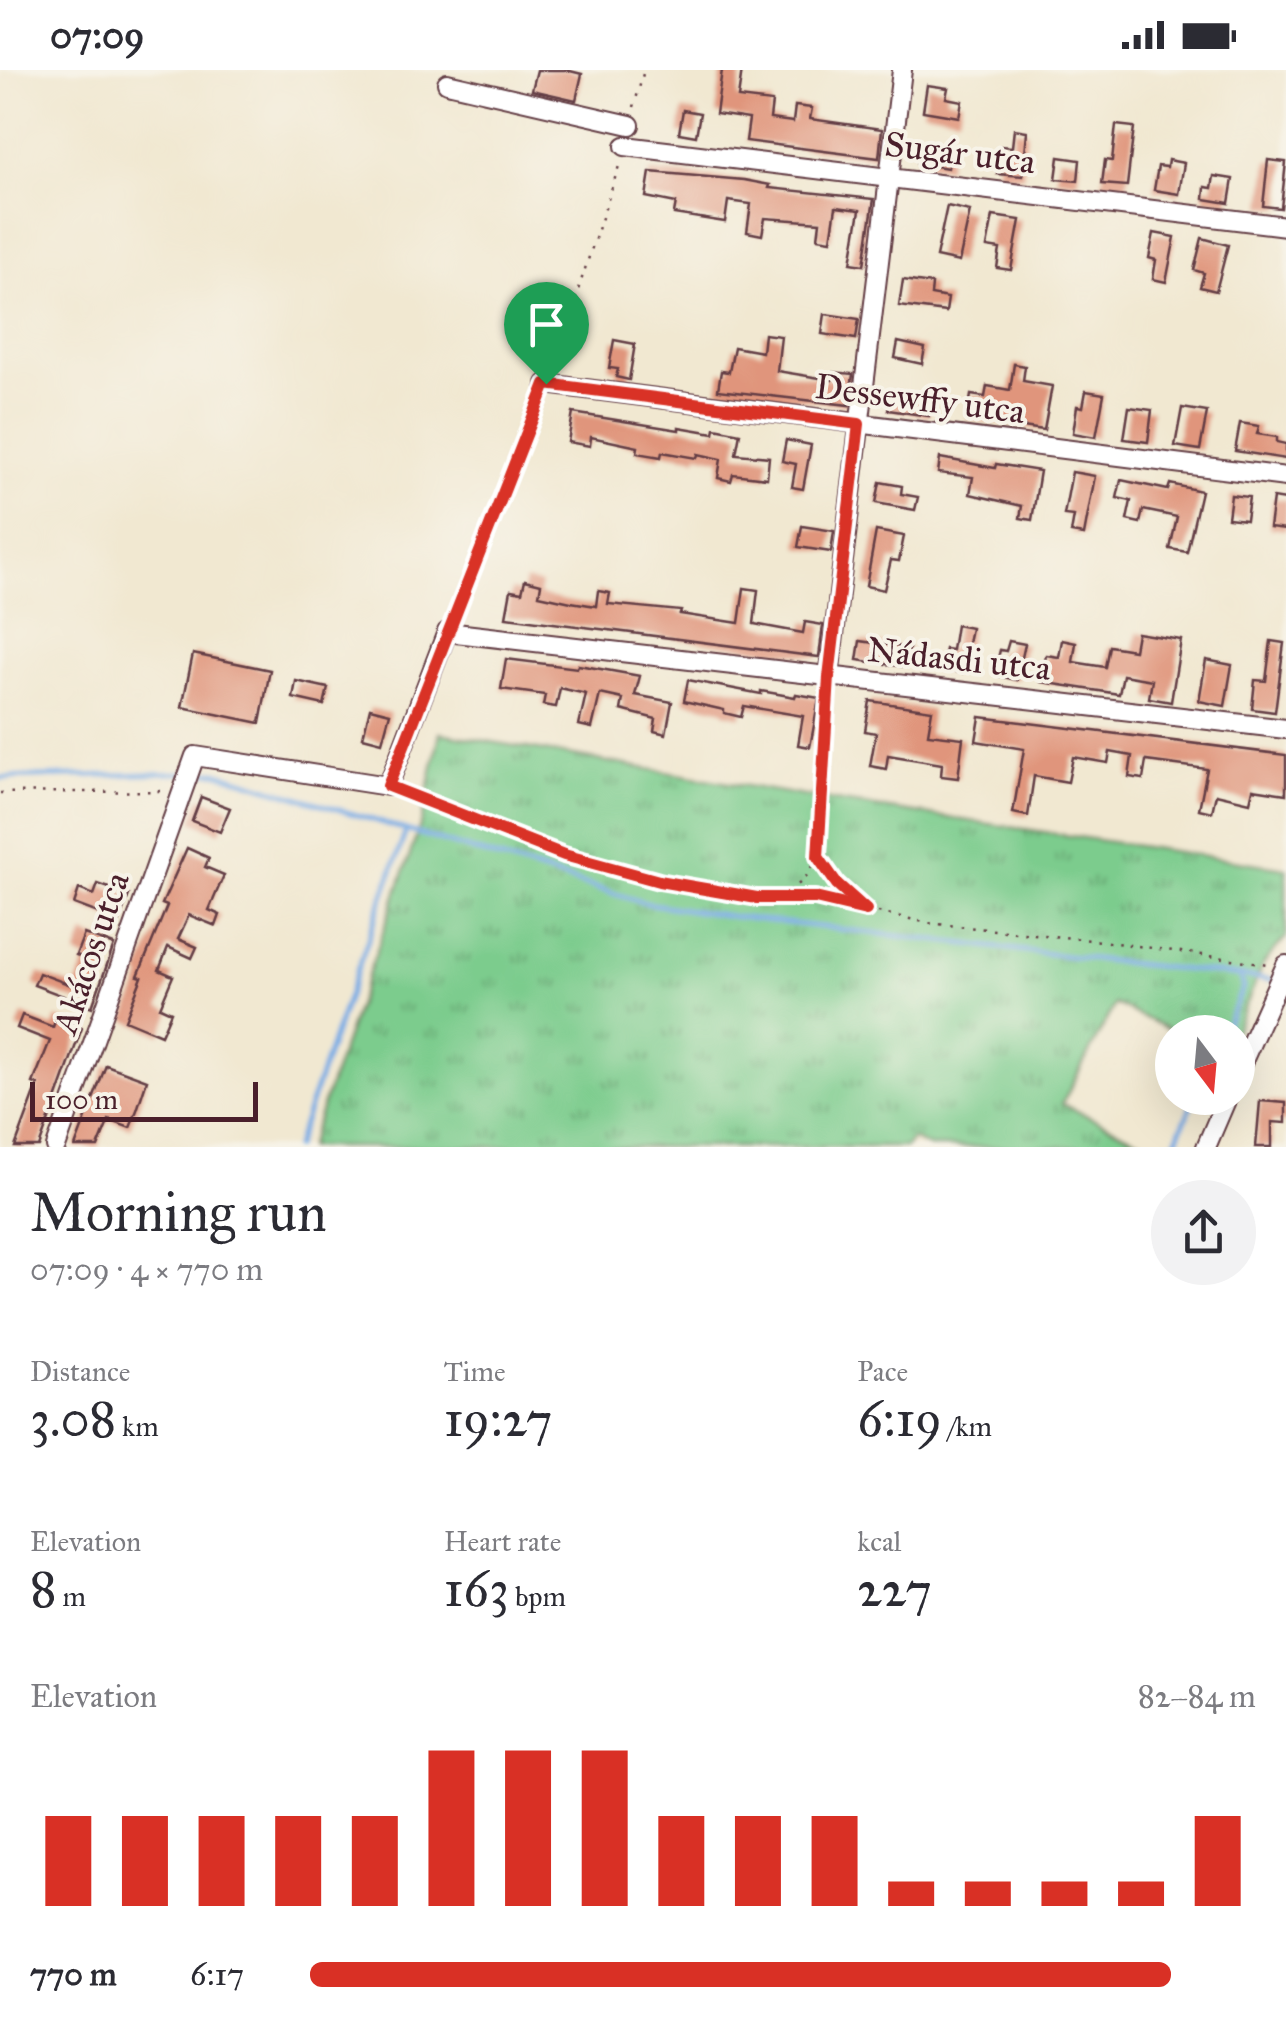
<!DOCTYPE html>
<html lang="en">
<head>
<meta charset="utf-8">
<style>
  :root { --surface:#fff; --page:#f2f2f3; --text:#2b2b33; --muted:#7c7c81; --accent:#d93025 }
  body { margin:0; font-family:"IM FELL Great Primer",serif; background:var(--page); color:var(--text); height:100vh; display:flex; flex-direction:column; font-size:38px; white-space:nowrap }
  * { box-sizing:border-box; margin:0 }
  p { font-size:32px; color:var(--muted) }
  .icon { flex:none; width:55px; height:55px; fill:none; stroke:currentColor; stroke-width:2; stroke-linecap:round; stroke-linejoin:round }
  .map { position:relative; height:1077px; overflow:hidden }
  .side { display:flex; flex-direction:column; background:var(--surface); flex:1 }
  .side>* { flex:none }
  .needle { width:65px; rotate:164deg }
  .tools { position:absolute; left:1155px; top:945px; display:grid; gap:20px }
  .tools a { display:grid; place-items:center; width:100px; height:100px; border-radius:50%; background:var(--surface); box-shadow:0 10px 40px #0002; font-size:50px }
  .scale { position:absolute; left:30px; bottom:25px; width:228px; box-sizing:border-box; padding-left:10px; border:5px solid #4a1f2b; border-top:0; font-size:28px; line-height:35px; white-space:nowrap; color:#4a1f2b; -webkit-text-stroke:8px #f7f3e8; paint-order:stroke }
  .pin { position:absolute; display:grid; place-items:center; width:85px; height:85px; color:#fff; margin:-102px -42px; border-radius:50% 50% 50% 0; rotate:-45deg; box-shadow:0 0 10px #0007 }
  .pin .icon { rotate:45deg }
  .round { display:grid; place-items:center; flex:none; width:105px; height:105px; border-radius:52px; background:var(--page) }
  .overview { display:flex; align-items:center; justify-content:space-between; height:170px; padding:0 30px }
  h1 { font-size:55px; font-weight:600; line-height:75px }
  .metrics { display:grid; grid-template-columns:repeat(3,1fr); gap:15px; height:170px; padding:10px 30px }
  .metrics div { display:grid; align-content:center }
  .metrics b { font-size:50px; font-weight:600 }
  .metrics small { font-size:28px; font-weight:400 }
  .metrics p { font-size:28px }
  .chart { height:280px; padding:20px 30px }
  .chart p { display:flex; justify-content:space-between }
  .chart svg { width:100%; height:180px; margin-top:10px; stroke:var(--accent); stroke-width:6 }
  ul { padding:0 30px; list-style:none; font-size:32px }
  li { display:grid; grid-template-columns:160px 120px 1fr; align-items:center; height:75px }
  li i { height:25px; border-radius:12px; background:var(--accent) }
  .status { display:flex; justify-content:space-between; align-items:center; height:70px; padding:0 50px; background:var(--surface); direction:ltr }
  .status svg { height:28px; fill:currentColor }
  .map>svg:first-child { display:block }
</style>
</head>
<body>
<div class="status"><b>07:09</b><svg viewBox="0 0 49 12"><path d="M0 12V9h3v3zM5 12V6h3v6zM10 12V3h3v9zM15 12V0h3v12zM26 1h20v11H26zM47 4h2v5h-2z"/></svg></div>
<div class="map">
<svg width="1286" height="1077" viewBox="0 0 1286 1077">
  <defs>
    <pattern id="grass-tufts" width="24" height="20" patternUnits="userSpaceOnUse" patternTransform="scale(2.5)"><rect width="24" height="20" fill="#7ccc8d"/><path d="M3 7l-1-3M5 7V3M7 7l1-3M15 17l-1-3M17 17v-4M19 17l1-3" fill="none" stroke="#68a573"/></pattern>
  </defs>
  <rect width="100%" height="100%" fill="#f7f3e8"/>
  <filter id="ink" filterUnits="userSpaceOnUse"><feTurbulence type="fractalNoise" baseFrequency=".01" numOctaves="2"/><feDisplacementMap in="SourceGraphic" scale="20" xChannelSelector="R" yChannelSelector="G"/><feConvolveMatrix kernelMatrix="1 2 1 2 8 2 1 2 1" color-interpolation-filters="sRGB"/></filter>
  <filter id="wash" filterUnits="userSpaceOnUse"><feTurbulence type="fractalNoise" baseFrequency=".0048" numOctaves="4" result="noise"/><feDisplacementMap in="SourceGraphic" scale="40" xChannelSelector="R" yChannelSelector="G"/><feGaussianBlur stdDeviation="2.25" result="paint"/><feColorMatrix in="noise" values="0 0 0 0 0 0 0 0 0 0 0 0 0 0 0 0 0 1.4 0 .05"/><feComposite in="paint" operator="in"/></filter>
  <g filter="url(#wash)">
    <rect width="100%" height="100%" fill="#f1e8d1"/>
    <path fill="url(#grass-tufts)" stroke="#63765c" stroke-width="2.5" d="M440,663L822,729L1286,798V867L1263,894L1235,962H1174L1115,934L1062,1034L1155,1077H929L912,1069L906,1077H308L421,753Z"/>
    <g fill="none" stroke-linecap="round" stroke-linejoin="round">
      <g stroke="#78ace5" stroke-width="5">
        <path d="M193,703L216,702L645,833L736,847L1273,910"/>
        <path d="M0,708L182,703"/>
        <path d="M1223,962L1243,918L1240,907"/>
        <path d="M295,1077L406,761"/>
        <path d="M1173,1077L1195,1028"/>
      </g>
    </g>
    <g id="blocks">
      <g fill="#e0957c">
        <path d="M537,0H566L582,4L576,30L532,20Z"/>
        <path d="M722,0H742L738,28L772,32L770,49L793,52L795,36L812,38L810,49L882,59L879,88L746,71L749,49L716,44Z"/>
        <path d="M927,15L948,18L946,28L962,31L959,47L923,41Z"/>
        <path d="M683,40L700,43L696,66L679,63Z"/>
        <path d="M1116,55L1134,57L1127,116L1102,114L1105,90L1112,91Z"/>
        <path d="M1014,59L1027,61L1023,106L997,104L1000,76L1012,77Z"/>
        <path d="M920,73L950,78L948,98L917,93Z"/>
        <path d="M1059,87L1080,90L1078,111L1056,109Z"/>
        <path d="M1168,90L1184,93L1179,124L1154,120L1158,96L1167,97Z"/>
        <path d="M1268,90L1286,92L1281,138L1263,136Z"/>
        <path d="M650,102L744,110L770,115L769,118L874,129L864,195L851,193L860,140L836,137L831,170L818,168L820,152L765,148L762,165L747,162L751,134L728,131L725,152L674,144L676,133L646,127Z"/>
        <path d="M1214,106L1233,109L1229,133L1204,129L1205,117L1212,118Z"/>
        <path d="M947,136L970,141L959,192L936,187Z"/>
        <path d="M993,146L1020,150L1011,200L997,198L1000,179L987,177Z"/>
        <path d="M1154,163L1175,167L1166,212L1153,209L1156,190L1149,188Z"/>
        <path d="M1202,168L1228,175L1216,221L1200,217L1204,203L1194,200Z"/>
        <path d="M903,210L932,214L931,225L948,228L946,242L899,236Z"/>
        <path d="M825,244L859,249L856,269L822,264Z"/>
        <path d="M764,264L781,266L777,301L832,310L833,302L853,304L849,335L718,320L721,301L729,302L734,277L762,282Z"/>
        <path d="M614,270L635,274L629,310L616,307L618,299L609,298Z"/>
        <path d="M898,272L925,278L922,294L895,288Z"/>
        <path d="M1014,294L1025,296L1023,311L1052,316L1044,360L967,349L971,325L985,327L987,316L1010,320Z"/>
        <path d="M891,320L932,326L929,346L888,340Z"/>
        <path d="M1086,321L1104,324L1096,367L1073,363L1077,336L1083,337Z"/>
        <path d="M1129,337L1152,340L1148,372L1124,369Z"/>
        <path d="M1182,338L1207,342L1200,380L1175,376Z"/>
        <path d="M573,343L679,360V357L714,363L715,358L740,363L736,384L769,387L767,408L733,404L731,411L718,408L721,389L698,384L697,388L662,382L661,387L637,383L638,377L591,367L590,376L568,372Z"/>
        <path d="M1240,353L1259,356L1257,364L1277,367V372L1286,374V389L1235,381Z"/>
        <path d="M786,370L811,375L803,419L792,417L796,394L782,391Z"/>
        <path d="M940,388L995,398L996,394L1040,401L1032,450L1020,448L1022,436L970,424L973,407L938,403Z"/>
        <path d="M1072,402L1095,406L1084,465L1071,463L1074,446L1064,445Z"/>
        <path d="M1121,410L1168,420L1170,414L1201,421L1187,482L1170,479L1177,447L1143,440L1140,453L1127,450L1131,431L1117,428Z"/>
        <path d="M880,412L902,416L901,424L918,427L915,440L876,433Z"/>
        <path d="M1231,425L1249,427L1246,450L1228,448Z"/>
        <path d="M1273,428L1286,430V460L1269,458Z"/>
        <path d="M802,456L834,461L831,482L798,477Z"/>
        <path d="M876,461L904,466L899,491L891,490L884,520L866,516Z"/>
        <path d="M525,510L541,514L539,525L571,532L596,536L598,521L610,523L608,534L681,541L680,544L739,553L744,518L758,520L754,554L803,563L805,552L823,555L819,587L506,547L511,520L522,522Z"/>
        <path d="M956,555L971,558L962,603L941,599L945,579L952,580Z"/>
        <path d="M1137,563L1181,570L1171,632L1149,628L1152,610L1123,605L1119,624L1041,612L1046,585L1059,587L1062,570L1076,573L1073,592L1105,597L1109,576L1134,580Z"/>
        <path d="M860,571L909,578L907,597L857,590Z"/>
        <path d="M1009,571L1025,574L1017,610L994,605L1000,580L1006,581Z"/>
        <path d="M1271,571L1284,573L1275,642L1252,639L1255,610L1266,611Z"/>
        <path d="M193,584L270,600L260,653L182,637Z"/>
        <path d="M506,589L577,598L578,595L640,606L635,625L672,632L666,664L654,661L656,649L621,640L623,629L600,624L592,658L579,655L586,624L560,618L556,637L543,635L545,625L501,619Z"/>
        <path d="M1206,590L1232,595L1225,636L1199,631Z"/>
        <path d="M688,610L761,624V621L795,627L796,624L819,628L810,677L798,675L803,646L744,636L741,647L724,643V640L684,631Z"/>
        <path d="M296,611L328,618L324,635L293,628Z"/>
        <path d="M870,631L932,640L928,664L963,668L958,708L941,706L942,694L888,685L886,699L870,696L876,663L865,661Z"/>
        <path d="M370,638L390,643L382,672L363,667Z"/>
        <path d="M980,647L1286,685V724L1253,719L1250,732L1216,724L1212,742L1199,739L1207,699L1146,691L1143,709L1129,707L1132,686L1110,682L1108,693L1073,687L1068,712L1034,706L1028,746L1013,743L1024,679L976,671Z"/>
        <path d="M201,727L230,738L220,762L192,751Z"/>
        <path d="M187,778L209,788L205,797L224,805L209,840L220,845L216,856L189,845L178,869L197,877L192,888L168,877L159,900L173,906L160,937L171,942L161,965L125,950L142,907L138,906L167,836L162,834Z"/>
        <path d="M98,814L129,825L119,851L74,834L79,819L94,825Z"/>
        <path d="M84,864L114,875L92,937L34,915L39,903L76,917L87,889L76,885Z"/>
        <path d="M22,945L53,957L56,948L82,958L39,1077H15L38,1015L33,1013L50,971L17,958Z"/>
        <path d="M106,995L147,1010L137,1040L130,1058L109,1050L98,1077H75Z"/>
        <path d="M1260,1031L1286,1033V1053L1272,1052V1077H1256Z"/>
      </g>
    </g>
  </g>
  <g filter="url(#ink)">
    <use href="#blocks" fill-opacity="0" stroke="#633d44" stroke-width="2.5"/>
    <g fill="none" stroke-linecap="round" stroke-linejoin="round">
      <g stroke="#633d44" stroke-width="22">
        <g id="minor">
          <path d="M447,13L630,55"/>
          <path d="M625,76L1286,156"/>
          <path d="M546,314L1286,407"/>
          <path d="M829,607L902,0"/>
          <path d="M1238,1002L1286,895"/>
          <path d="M56,1077L195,686L388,716L447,562L1286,659"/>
          <path d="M1206,1077L1227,1028"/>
        </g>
      </g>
      <g stroke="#633d44" stroke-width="2.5" stroke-dasharray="2.5 8" stroke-linecap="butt">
        <path d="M634,37L644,0"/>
        <path d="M552,299L620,93"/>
        <path d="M453,545L539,330"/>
        <path d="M828,625L818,787L837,815L865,838"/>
        <path d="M403,722L563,785L659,811L757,828H815L928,853L1101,871L1268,894"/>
        <path d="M0,723L166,721"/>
        <path d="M781,827L804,810L818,787"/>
      </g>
      <use href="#minor" stroke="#fff" stroke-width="18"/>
    </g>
  </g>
  <g fill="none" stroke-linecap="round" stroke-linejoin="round" filter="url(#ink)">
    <g stroke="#fff" stroke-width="20">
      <path id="route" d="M546,314L859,354L829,607L818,787L837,814L866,840L815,828H757L659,811L564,785L388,716Z"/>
    </g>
    <use href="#route" stroke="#d93025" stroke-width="12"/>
  </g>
  <g text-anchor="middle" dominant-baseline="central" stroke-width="8" stroke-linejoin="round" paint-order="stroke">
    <g font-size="35" fill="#4a1f2b" stroke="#f7f3e8">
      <text transform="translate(960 83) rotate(7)">Sugár utca</text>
      <text transform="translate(920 329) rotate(7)">Dessewffy utca</text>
      <text transform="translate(959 589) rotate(6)">Nádasdi utca</text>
      <text transform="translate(91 883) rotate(-71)">Akácos utca</text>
    </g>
  </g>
</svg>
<div class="tools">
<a><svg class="needle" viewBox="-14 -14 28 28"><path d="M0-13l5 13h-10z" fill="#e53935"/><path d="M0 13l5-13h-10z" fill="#7c7c81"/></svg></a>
</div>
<div class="scale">100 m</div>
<div class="pin" style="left:546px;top:314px;background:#1e9e55"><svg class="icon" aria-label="arrive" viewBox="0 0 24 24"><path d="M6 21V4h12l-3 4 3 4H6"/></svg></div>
</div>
<section class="side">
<div class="overview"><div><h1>Morning run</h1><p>07:09 · 4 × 770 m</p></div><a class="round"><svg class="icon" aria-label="share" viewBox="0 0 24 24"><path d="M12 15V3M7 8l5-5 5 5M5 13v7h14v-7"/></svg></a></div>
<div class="metrics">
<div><p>Distance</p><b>3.08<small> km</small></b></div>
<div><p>Time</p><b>19:27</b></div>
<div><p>Pace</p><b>6:19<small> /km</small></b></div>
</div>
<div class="metrics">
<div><p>Elevation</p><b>8<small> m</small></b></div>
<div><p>Heart rate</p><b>163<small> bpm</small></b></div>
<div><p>kcal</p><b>227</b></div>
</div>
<div class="chart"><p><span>Elevation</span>82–84 m</p>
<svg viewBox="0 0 160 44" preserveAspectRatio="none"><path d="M5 44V22M15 44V22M25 44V22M35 44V22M45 44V22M55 44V6M65 44V6M75 44V6M85 44V22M95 44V22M105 44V22M115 44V38M125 44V38M135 44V38M145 44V38M155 44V22"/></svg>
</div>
<ul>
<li><b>770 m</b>6:17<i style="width:91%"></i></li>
</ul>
</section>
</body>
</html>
